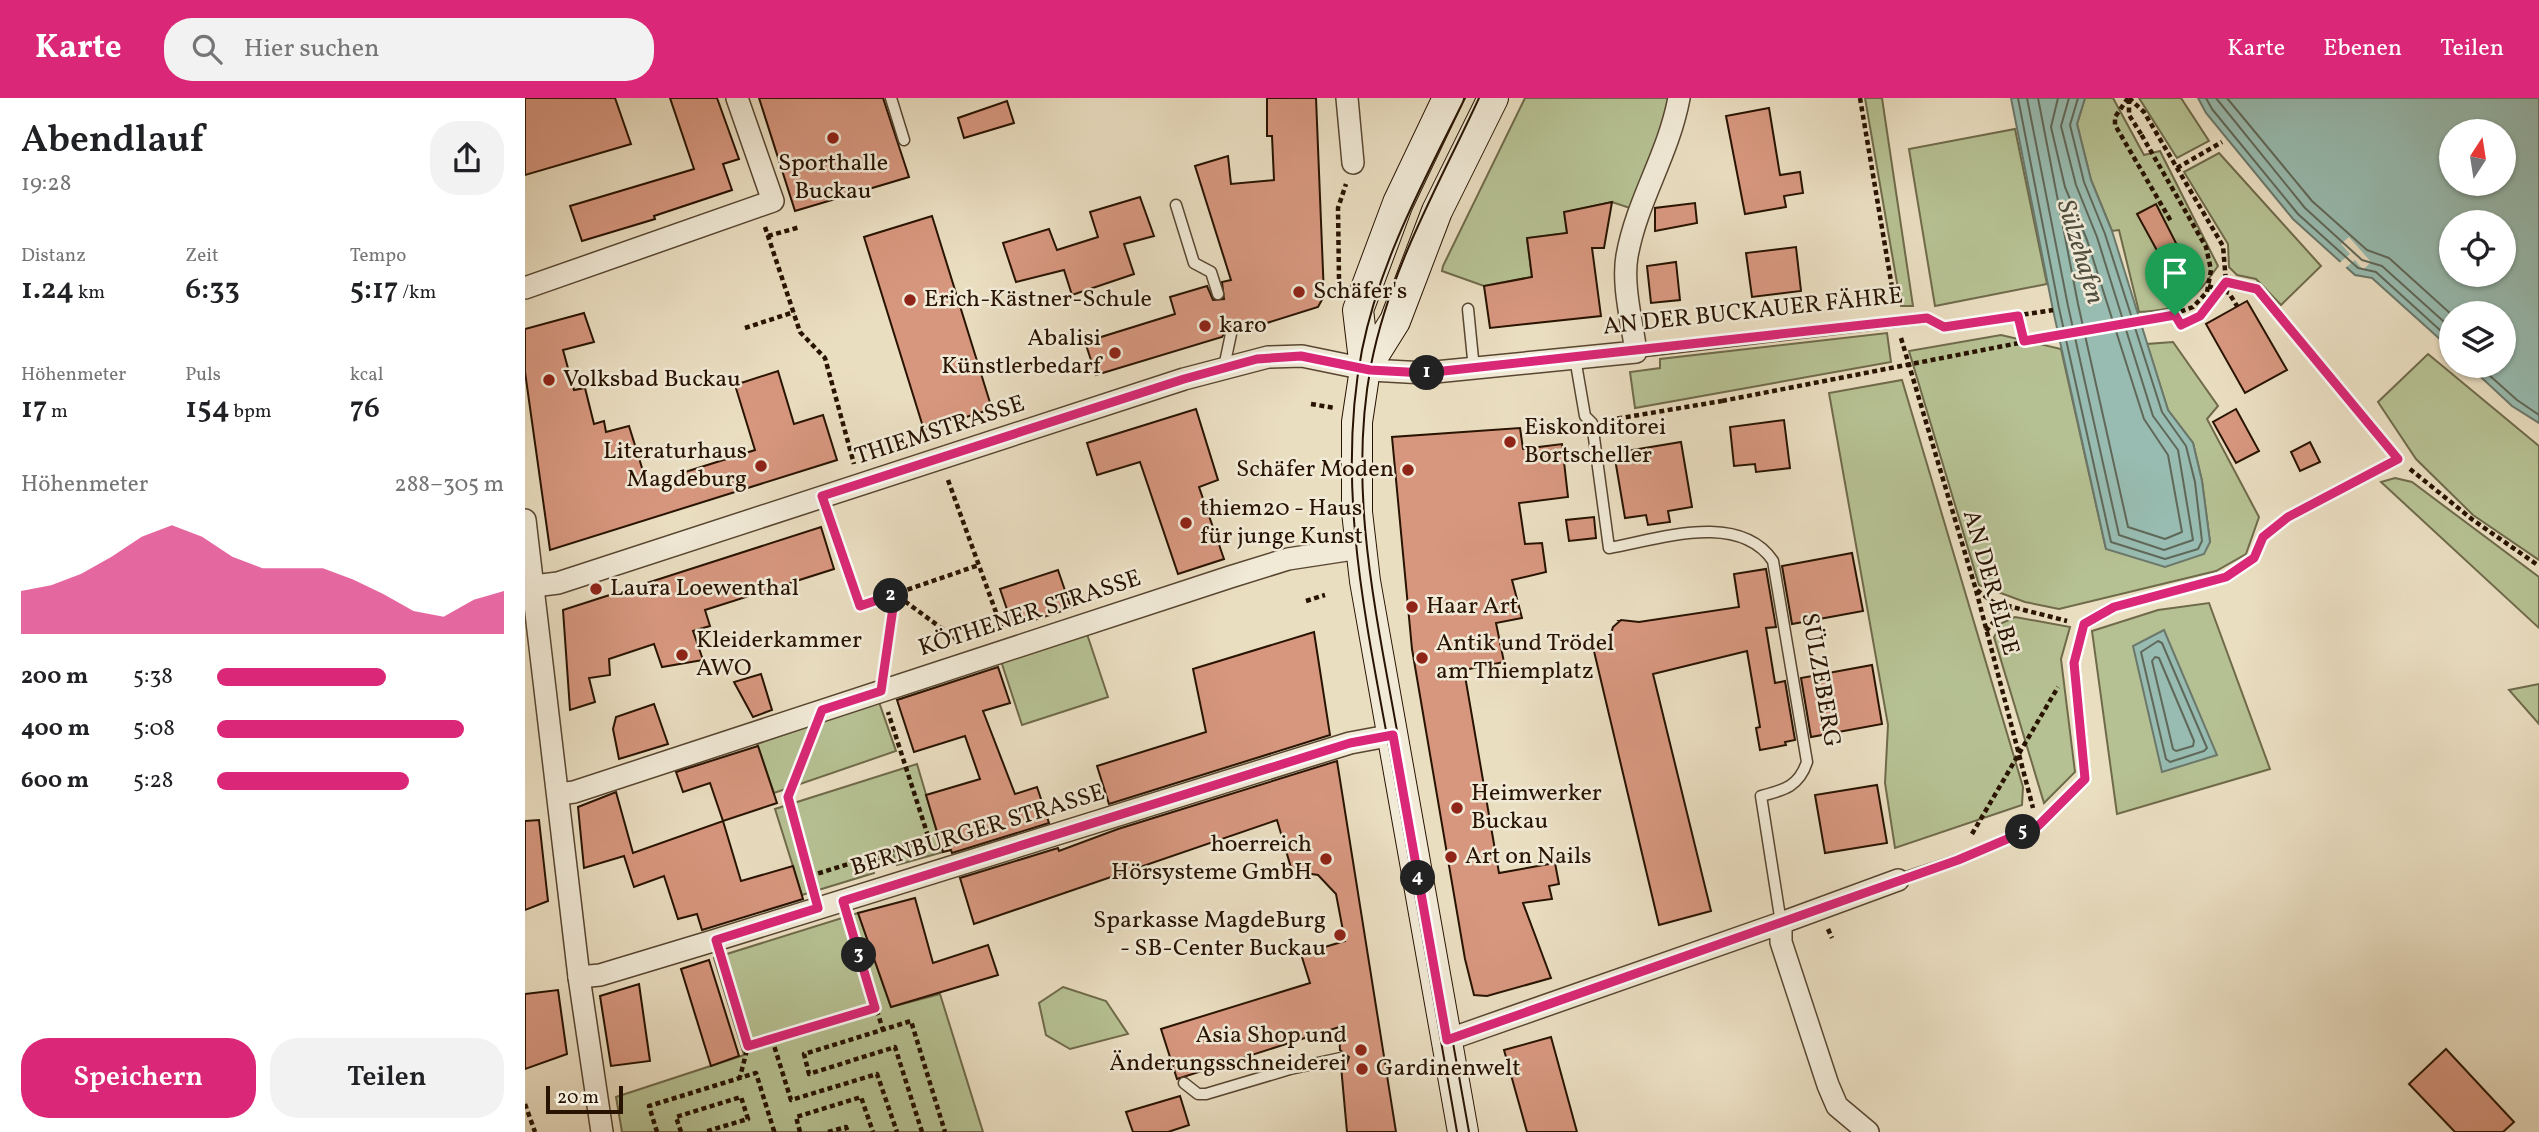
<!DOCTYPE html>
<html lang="de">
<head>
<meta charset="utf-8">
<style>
  :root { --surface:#fff; --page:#f2f2f2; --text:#202124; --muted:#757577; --accent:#db2777 }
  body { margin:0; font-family:Vollkorn,serif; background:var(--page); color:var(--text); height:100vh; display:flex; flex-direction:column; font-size:26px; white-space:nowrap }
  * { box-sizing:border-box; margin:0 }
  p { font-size:23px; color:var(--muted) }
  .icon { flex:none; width:38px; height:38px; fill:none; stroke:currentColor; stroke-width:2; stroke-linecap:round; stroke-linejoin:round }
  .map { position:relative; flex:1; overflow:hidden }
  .drawer { display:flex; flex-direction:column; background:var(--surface); width:525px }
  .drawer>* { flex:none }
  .needle { width:46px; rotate:12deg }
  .fabs { position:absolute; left:1914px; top:21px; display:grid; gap:14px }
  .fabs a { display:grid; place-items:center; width:77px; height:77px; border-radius:50%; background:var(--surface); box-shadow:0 2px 5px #0004; font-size:35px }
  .scale { position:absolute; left:21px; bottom:18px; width:77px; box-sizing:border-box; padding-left:7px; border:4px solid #281301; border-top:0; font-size:19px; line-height:24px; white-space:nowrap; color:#281301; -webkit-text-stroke:5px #f1ead7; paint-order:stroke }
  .pin { position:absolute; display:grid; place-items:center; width:60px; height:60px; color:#fff; margin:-72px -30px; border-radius:50% 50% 50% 0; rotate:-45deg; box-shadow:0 0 7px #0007 }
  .pin .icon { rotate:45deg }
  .km { position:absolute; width:35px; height:35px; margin:-18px; border-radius:50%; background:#222; color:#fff; font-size:19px; line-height:35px; text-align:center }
  .round { display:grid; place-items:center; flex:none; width:74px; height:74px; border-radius:28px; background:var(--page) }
  .headline { display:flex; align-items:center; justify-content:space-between; height:119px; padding:0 21px }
  h1 { font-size:38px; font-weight:600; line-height:52px }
  .stats { display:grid; grid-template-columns:repeat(3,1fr); gap:10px; height:119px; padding:7px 21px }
  .stats div { display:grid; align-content:center }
  .stats b { font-size:30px; font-weight:600 }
  .stats small { font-size:19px; font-weight:400 }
  .stats p { font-size:19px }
  .chart { height:196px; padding:14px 21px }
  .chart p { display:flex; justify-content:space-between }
  .chart svg { width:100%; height:126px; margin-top:7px; fill:var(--accent); opacity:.7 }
  .cta { display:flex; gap:14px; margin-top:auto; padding:14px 21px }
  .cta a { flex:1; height:80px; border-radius:28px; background:var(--accent); color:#fff; font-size:28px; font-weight:600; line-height:80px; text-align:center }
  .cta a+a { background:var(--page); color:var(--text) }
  ul { padding:0 21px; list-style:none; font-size:23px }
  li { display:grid; grid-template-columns:112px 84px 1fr; align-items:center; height:52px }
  li i { height:18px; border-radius:9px; background:var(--accent) }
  header { display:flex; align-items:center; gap:42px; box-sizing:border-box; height:98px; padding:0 35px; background:var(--accent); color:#fff }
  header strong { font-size:33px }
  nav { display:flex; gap:38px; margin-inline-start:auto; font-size:24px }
  .search { width:490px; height:63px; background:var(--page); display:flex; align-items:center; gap:18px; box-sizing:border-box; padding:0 24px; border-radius:28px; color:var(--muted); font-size:26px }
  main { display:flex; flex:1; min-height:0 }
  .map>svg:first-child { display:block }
</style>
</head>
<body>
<header>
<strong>Karte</strong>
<div class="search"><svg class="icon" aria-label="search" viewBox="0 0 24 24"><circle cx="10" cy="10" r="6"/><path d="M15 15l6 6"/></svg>Hier suchen</div>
<nav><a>Karte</a><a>Ebenen</a><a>Teilen</a></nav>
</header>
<main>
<section class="drawer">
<div class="headline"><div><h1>Abendlauf</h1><p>19:28</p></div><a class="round"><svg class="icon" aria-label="share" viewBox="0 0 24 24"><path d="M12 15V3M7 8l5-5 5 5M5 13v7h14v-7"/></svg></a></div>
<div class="stats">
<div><p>Distanz</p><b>1.24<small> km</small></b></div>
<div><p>Zeit</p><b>6:33</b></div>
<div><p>Tempo</p><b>5:17<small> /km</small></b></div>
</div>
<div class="stats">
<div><p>Höhenmeter</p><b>17<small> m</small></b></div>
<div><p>Puls</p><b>154<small> bpm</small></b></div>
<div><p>kcal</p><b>76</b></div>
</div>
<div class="chart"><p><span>Höhenmeter</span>288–305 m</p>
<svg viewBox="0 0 160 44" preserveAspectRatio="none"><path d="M0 44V29L10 27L20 23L30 17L40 10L50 6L60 10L70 17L80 21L90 21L100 21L110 25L120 30L130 36L140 38L150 32L160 29V44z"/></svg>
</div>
<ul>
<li><b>200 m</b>5:38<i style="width:59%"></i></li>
<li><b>400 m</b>5:08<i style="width:86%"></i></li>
<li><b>600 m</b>5:28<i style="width:67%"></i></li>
</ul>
<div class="cta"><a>Speichern</a><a>Teilen</a></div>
</section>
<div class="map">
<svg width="2014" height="1034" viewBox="0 0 2014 1034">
  <rect width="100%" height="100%" fill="#eadec1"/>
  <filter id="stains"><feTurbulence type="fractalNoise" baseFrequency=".00286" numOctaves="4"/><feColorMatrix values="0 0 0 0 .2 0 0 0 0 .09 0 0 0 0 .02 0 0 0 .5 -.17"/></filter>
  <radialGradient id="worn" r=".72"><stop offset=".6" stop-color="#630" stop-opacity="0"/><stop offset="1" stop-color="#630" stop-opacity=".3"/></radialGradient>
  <g fill="#b6c193" stroke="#6f6a4a" stroke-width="2">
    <path d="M1000,0H1154L1114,113L1087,104L1040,114L1042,135L1002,140L1007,179L959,188L917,173L918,168Z"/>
    <path d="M1340,0H1357L1388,208H1376Z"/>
    <path d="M1560,0H1588L1619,57L1635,53L1693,168C1668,203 1660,212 1614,214L1594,132L1587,133L1566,82L1552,26Z"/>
    <path d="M1614,0H1656L1684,43L1652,60Z"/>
    <path d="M1490,31L1522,186L1410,208L1384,51Z"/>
    <path d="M1694,55L1796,168L1756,207L1731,181L1712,177L1704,169L1703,146L1659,74Z"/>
    <path d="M1362,235L1366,264L1110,310L1105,274L1135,270V261Z"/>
    <path d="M1476,237L1536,251L1581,451L1685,444L1677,383L1668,345L1643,312L1622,246L1648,244L1693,308L1682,321L1734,419L1721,456L1691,473L1534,511L1500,504L1454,487L1384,253Z"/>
    <path d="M1903,256L2014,348V462L1948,417L1891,361L1853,304Z"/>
    <path d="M1377,282L1498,689L1497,707L1370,750L1360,685L1363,627L1304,295Z"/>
    <path d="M1870,380L1887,384L2014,479V530L1856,384Z"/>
    <path d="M1684,505L1745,671L1592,716L1567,533L1633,512Z"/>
    <path d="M1490,519L1545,529L1536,561L1550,674L1519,705L1469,539L1477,525Z"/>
    <path d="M562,536L583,599L497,627L476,563Z"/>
    <path d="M2014,586V626L1984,592Z"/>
    <path d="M354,604L371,653L249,695L232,646Z"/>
    <path d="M392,666L418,754L372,767L368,756L345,764L349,775L277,797L250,711Z"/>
    <path d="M333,815L366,909L415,896L458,1034H97L91,999L219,957L189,860Z"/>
    <path d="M538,889L581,903L603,936L545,951L521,937L514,905Z"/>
  </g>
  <g fill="#98bcb1" stroke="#6b786b" stroke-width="2" fill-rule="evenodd">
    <path d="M1486,0H1560L1552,26L1566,82L1587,133L1643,312L1668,345L1677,383L1685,444L1679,456L1640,469L1581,451L1528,212Z"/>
    <path d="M1673,0H2014V325L1987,308L1944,268H1979V215H1927V252L1847,180L1830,177L1768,121L1681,15ZM1927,33H1979V86H1927ZM1927,124H1979V177H1927Z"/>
    <path d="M1639,532L1692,657L1637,674L1608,548Z"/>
  </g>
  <path fill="#eadec1" d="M1824,139L1846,164L1838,172L1830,162L1819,171L1813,166L1825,156L1816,146Z"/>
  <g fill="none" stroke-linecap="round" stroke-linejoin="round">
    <g stroke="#606859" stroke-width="2">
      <path d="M1493,0L1534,210L1586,444L1640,461L1673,451L1677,443L1670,384L1661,348L1637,314L1580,136L1559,84L1545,27L1553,0"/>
      <path d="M1502,0L1543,208L1594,437L1639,452L1668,442L1653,352L1628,318L1572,139L1551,87L1536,28L1544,0"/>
      <path d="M1513,0L1553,206L1603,429L1640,441L1657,434L1643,357L1619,321L1562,142L1540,89L1526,29L1533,0"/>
      <path d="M1681,0L1687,11L1773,116L1833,170L1851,174L1927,243"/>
      <path d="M1691,0L1780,110L1837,162L1857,168L1927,231"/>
      <path d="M1702,0L1787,103L1842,152L1864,160L1927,217"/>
      <path d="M1954,268L1992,302L2014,317"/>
      <path d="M1633,543L1637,545L1682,650L1679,653L1645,664L1641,661L1616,554Z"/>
      <path d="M1630,559L1634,560L1669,643L1668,648L1651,653L1648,651L1627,563Z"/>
    </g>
  </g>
  <g fill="#d7977f" stroke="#281301" stroke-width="2">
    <path d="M0,0H90L106,46L0,77Z"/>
    <path d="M145,0H192L214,61L198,66L207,92L129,118L130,121L57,143L45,108L169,71Z"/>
    <path d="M234,0H358L384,79L270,113Z"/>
    <path d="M742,0H791L799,198L793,209L713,234L704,228L697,239L571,277L560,244L650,216L645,199L682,188L688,202L699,201L697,184L706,182L670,68L703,58L706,86L749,82L747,38H742Z"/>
    <path d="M482,3L489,25L439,40L433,20Z"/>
    <path d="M1244,10L1255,77L1275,74L1278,95L1259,98L1261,109L1220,116L1201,18Z"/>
    <path d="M615,99L629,138L599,146L609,176L547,197L539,172L491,184L478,145L524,131L532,152L573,139L565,114Z"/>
    <path d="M1087,104L1079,150H1067L1076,218L965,230L959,188L1007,179L1002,140L1042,135L1039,114Z"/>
    <path d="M1170,105L1172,125L1130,133V110Z"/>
    <path d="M1631,106L1653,149L1635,158L1612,116Z"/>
    <path d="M407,118L467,311L399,332L339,139Z"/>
    <path d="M1271,149L1276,193L1227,199L1221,155Z"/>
    <path d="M1151,164L1155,202L1126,205L1122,168Z"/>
    <path d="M1722,203L1762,272L1720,295L1681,226Z"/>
    <path d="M59,215L69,244L38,252L49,292L60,290L69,326L79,323L81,334L104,328L122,386L230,352L210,287L253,273L269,326L298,317L312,362L25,452L0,274V231Z"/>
    <path d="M671,311L693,382L674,389L699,461L653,476L615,364L572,377L562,345Z"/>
    <path d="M1711,311L1734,353L1711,365L1688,324Z"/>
    <path d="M1259,322L1265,370L1231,374L1230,366L1209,368L1205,329Z"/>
    <path d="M995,330L998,351L1037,346L1043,399L994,405L1000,446L1017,445L1021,474L987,482L997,520L971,525L979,564L939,572L974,775L1030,765L1034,786L1024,788L1027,801L998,805L1026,880L962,898L949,897L940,861L887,551L867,339Z"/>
    <path d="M1156,344L1167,409L1143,413L1145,424L1123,427L1121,417L1100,420L1089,355Z"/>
    <path d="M1785,344L1795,364L1775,373L1766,354Z"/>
    <path d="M1069,419L1071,440L1044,443L1041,422Z"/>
    <path d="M296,429L309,471L180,512L185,528L168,533L178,562L137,569L129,546L84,561L85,577L64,580L70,604L45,612L38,512Z"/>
    <path d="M1327,455L1338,513L1267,526L1257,468Z"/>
    <path d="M1241,471L1251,529L1241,530L1250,585L1260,583L1270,642L1260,644L1261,647L1235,652L1231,630L1235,629L1222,553L1128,576L1186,813L1134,827L1068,549L1083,545L1088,529L1096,522L1114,524L1214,509L1209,476Z"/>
    <path d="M533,472L546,510L488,529L475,491Z"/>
    <path d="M789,534L805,637L584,706L572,668L681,634L668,571Z"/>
    <path d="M1347,567L1357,626L1286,639L1276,580Z"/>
    <path d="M473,569L485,605L458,613L490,696L512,689L524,725L427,755L426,752L418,754L401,697L455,681L440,638L389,654L372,602Z"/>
    <path d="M236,576L247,612L228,619L209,584Z"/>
    <path d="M129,606L143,646L94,661L88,631L91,619Z"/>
    <path d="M233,648L252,705L198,723L185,685L158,694L151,674Z"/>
    <path d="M812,663L871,1034H822L816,968L822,965L824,959L815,952L814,929L652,981L636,931L785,885L776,856L820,843L811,796L793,777L767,773L752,722L449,826L435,780L533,750L534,753L593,731Z"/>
    <path d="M1352,687L1362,745L1300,755L1290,697Z"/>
    <path d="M91,694L108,755L198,723L216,783L268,768L278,801L177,832L172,816L153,821L139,778L109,789L99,758L59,770L53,709Z"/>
    <path d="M14,722L23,803L0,812V723Z"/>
    <path d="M390,800L408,865L463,847L473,877L366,909L333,815Z"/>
    <path d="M184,862L214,958L186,968L156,871Z"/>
    <path d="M114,886L125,963L86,968L75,898Z"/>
    <path d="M33,892L42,956L0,971V896Z"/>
    <path d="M1026,939L1052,1034H1002L979,952Z"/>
    <path d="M1921,951L1989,1024L1978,1034H1930L1884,986Z"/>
    <path d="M655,998L664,1027L643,1034H608L601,1014Z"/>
  </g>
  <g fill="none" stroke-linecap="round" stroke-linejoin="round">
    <g stroke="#584631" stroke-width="13">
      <g id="lane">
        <path d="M366,0L379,42"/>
        <path d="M651,107L669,165L686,174L693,196"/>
        <path d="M943,211L949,271"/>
        <path d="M1111,254L1402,220"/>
        <path d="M1050,260L1060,318L1067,325L1084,450C1134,441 1214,413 1248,463L1282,664C1274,688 1260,692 1236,698L1256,825"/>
        <path d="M699,269L706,236"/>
        <path d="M1373,782L1433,762L1513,728L1560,681L1549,565L1559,526L1589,509L1701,479L1729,460L1738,439L1763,419L1873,361"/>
        <path d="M659,985L673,996H681L765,971L816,960"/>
      </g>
    </g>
    <g stroke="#584631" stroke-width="24">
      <g id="street">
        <path d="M822,0L828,65"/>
        <path d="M0,190L248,103L212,0"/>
        <path d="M0,422L54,879L77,1034"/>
        <path d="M9,488L33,485L659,281L743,259L777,258L845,272L900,275L1111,254C1107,224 1097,187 1102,158C1112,102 1143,58 1154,0"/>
        <path d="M34,696L49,694L705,479L763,461L835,450"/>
        <path d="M1256,825L1373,782"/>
        <path d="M54,879L75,877L191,842L825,645L868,637"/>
        <path d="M922,942L1256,825V844L1303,987L1312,1008L1343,1034"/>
      </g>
    </g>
    <g stroke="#281301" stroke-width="32">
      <g id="secondary">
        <path d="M923,0L873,105L833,212L840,271L832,324V414L840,483L938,1034"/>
        <path d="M840,271L870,223L912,113L968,0"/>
      </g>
    </g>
    <g stroke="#281301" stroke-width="4.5" stroke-dasharray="5 3.5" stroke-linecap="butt">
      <path d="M1335,0L1370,207"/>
      <path d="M1603,0L1590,19V27L1647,125"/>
      <path d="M1604,0L1619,14L1698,148L1701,184L1732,191L1862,347"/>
      <path d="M1604,1V17L1616,36"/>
      <path d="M1652,70L1697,44"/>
      <path d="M240,129L275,234L300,260L329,366"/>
      <path d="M243,138L275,129"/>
      <path d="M814,181L813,110L821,86"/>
      <path d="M1650,217L1655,227L1675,218L1701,184"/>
      <path d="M1493,218L1499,244"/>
      <path d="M1415,227L1419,229L1528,212"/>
      <path d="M220,230L269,214"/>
      <path d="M1376,240L1451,492L1508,710"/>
      <path d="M786,306L810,310"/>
      <path d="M1084,322L1197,303"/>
      <path d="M1885,371L1948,422L2014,468"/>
      <path d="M423,382L477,531"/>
      <path d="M304,419L335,508L454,467"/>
      <path d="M1452,492L1468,504L1542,523"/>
      <path d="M781,503L800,497"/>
      <path d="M1094,522V523"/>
      <path d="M1461,533L1472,520L1487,511"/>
      <path d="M360,568L370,496L434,543"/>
      <path d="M287,639L263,699L288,791"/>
      <path d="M1447,736L1533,589"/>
      <path d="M285,778L404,741L363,614"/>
      <path d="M324,823L358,932"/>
      <path d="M1303,831L1307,840"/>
      <path d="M197,863L223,948L215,979"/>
      <path d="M247,941L266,1002L352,976L372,1034"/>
      <path d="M223,948L350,910"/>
      <path d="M0,1006L10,1034"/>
      <path d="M132,1034L124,1008L231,975L249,1033L246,1034"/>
      <path d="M156,1034L151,1019L216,999L223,1021L179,1034"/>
      <path d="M275,1034L271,1019L336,999L348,1034"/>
      <path d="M303,1034L321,1029L323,1034"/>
      <path d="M397,1034L370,949L284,976L279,956L386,923L420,1034"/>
    </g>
    <use href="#lane" stroke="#f1ead7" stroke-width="10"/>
    <use href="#street" stroke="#f1ead7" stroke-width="21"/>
    <use href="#secondary" stroke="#f1ead7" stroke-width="30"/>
    <g stroke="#281301" stroke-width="2">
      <path d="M932,1034C910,911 888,788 867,665C842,528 810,391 837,252C855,162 900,81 940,0"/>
      <path d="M944,1034C920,904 897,774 874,644C852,519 822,394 846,267C865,170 913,89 954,0"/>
    </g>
    <g stroke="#281301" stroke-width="4.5" stroke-dasharray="5 3.5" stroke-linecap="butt">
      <path d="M1683,188L1704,195L1712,208"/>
      <path d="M1197,303L1499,244L1639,220L1668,209L1682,194L1686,172L1681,149L1616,36"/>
    </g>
  </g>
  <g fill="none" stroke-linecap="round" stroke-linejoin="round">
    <g stroke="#fff" stroke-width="14">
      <path id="route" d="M1701,184L1732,191L1873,361L1763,419L1738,439L1729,460L1701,479L1589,509L1559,526L1549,565L1560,681L1513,728L1433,762L922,942L868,637L825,645L318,803L350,910L223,948L191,842L293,810L263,699L297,612L356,593L370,496L335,508L297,398L659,281L732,261L776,258L845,272L900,275L1402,220L1419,229L1493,218L1499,243L1650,217L1656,227L1675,218Z"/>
    </g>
    <use href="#route" stroke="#db2777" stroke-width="9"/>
  </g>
  <g fill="#8f2418" stroke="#f1ead7" stroke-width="2.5">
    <circle cx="308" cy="40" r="7"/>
    <circle cx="774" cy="194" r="7"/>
    <circle cx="385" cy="202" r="7"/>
    <circle cx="680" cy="228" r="7"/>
    <circle cx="590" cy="255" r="7"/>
    <circle cx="24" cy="282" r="7"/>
    <circle cx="985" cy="344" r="7"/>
    <circle cx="236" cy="368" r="7"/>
    <circle cx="883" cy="372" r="7"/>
    <circle cx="661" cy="425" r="7"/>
    <circle cx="71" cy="491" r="7"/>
    <circle cx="887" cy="509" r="7"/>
    <circle cx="157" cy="557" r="7"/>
    <circle cx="897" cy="560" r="7"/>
    <circle cx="932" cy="710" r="7"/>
    <circle cx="926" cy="759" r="7"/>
    <circle cx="801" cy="761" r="7"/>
    <circle cx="815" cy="837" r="7"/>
    <circle cx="836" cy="952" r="7"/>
    <circle cx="837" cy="971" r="7"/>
  </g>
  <g text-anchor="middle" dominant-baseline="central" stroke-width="5" stroke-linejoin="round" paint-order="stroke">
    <g font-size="24" fill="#281301" stroke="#f1ead7" text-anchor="start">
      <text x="308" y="66" text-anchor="middle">Sporthalle<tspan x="308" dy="28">Buckau</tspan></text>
      <text x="788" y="194">Schäfer's</text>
      <text x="399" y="202">Erich-Kästner-Schule</text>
      <text x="694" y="228">karo</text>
      <text x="576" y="241" text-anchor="end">Abalisi<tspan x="576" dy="28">Künstlerbedarf</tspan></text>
      <text x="38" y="282">Volksbad Buckau</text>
      <text x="999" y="330">Eiskonditorei<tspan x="999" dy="28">Bortscheller</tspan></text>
      <text x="222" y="354" text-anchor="end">Literaturhaus<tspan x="222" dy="28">Magdeburg</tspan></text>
      <text x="869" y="372" text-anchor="end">Schäfer Moden</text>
      <text x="675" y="411">thiem20 - Haus<tspan x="675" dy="28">für junge Kunst</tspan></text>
      <text x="85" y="491">Laura Loewenthal</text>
      <text x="901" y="509">Haar Art</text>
      <text x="171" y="543">Kleiderkammer<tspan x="171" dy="28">AWO</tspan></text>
      <text x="911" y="546">Antik und Trödel<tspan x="911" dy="28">am Thiemplatz</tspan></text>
      <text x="946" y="696">Heimwerker<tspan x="946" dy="28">Buckau</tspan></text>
      <text x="787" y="747" text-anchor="end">hoerreich<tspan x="787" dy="28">Hörsysteme GmbH</tspan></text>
      <text x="940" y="759">Art on Nails</text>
      <text x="801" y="823" text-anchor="end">Sparkasse MagdeBurg<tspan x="801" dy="28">- SB-Center Buckau</tspan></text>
      <text x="822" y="938" text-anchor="end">Asia Shop und<tspan x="822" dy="28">Änderungsschneiderei</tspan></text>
      <text x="851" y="971">Gardinenwelt</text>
    </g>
    <g font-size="24" fill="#281301" stroke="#f1ead7">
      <text transform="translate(1228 214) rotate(-6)">AN DER BUCKAUER FÄHRE</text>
      <text transform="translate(415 333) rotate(-18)">THIEMSTRASSE</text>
      <text transform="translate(1465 485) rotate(74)">AN DER ELBE</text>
      <text transform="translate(505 516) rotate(-18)">KÖTHENER STRASSE</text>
      <text transform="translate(1295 582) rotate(80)">SÜLZEBERG</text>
      <text transform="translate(453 733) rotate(-17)">BERNBURGER STRASSE</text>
    </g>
    <g font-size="26" font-style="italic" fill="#4f4e3f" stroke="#f1ead7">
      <text transform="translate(1555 154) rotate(73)">Sülzehafen</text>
    </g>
  </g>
  <rect width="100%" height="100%" filter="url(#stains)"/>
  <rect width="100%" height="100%" fill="url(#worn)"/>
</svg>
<div class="fabs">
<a><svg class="needle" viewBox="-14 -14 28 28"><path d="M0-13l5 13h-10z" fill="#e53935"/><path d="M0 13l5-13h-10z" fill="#757577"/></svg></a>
<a><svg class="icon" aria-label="locate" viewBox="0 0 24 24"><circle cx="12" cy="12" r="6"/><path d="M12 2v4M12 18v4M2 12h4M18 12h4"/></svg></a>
<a><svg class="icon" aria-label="layers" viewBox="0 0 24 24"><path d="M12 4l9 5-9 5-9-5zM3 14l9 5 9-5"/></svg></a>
</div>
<div class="scale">20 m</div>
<div class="pin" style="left:1650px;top:217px;background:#1e9e55"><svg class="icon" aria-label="arrive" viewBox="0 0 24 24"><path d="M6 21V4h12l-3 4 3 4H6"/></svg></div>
<b class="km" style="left:902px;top:275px">1</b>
<b class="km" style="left:366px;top:498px">2</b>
<b class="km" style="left:334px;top:857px">3</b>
<b class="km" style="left:893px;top:780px">4</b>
<b class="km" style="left:1498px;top:734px">5</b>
</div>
</main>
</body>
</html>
